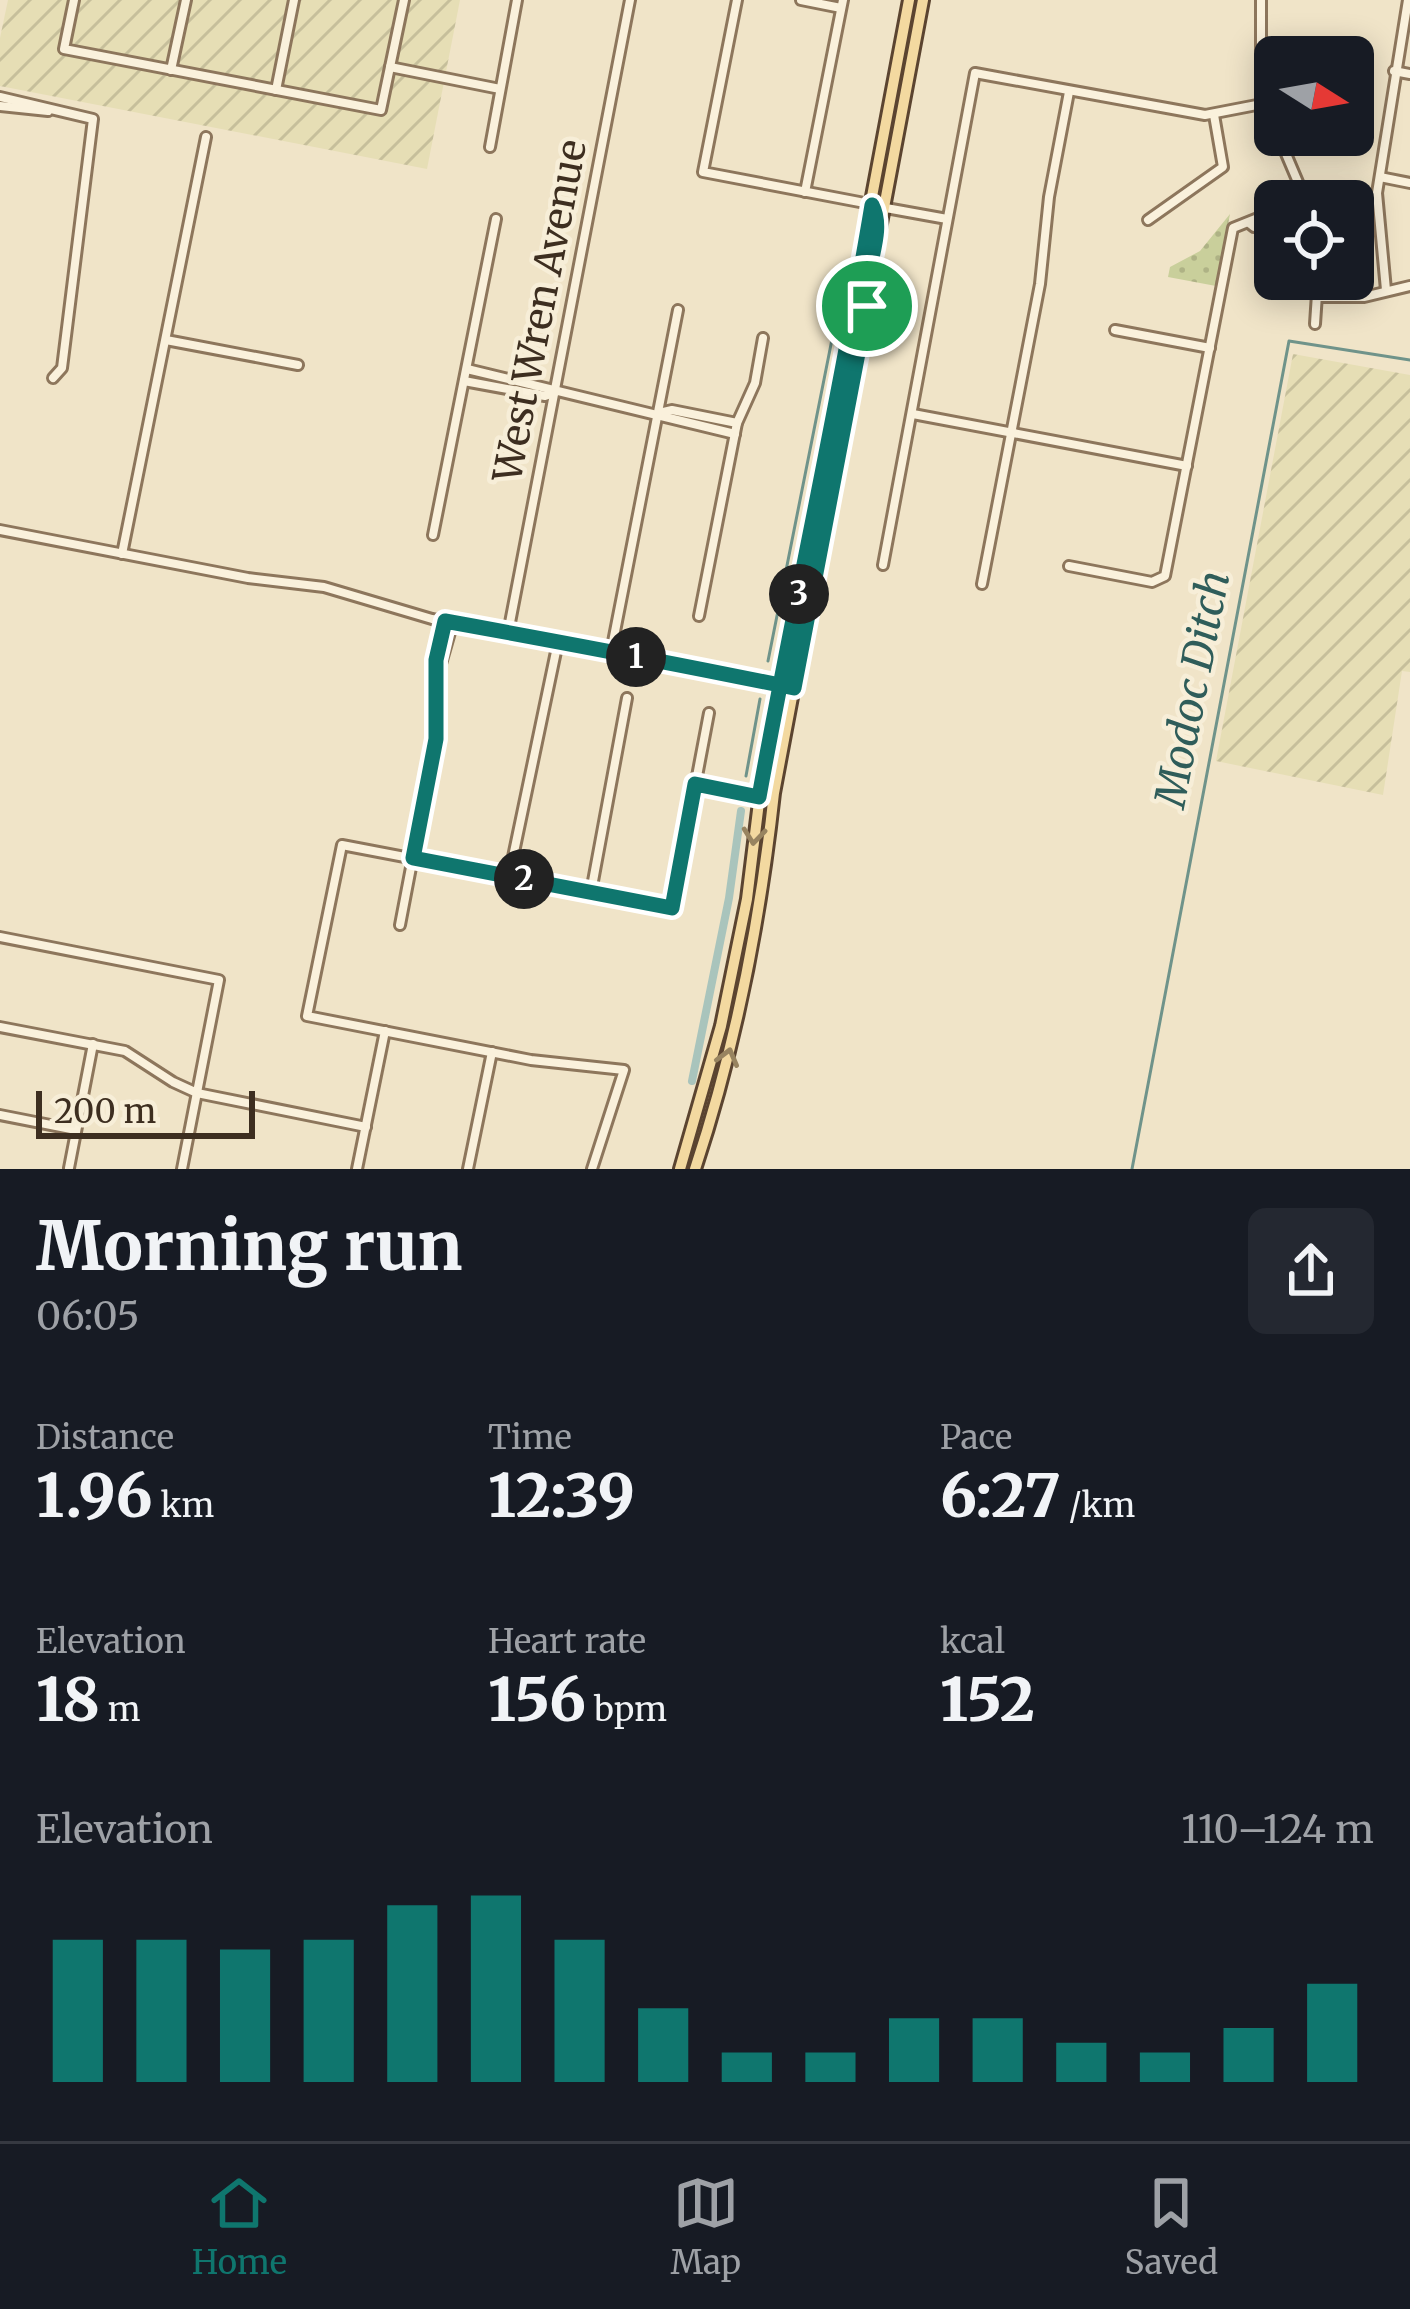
<!DOCTYPE html>
<html lang="en">
<head>
<meta charset="utf-8">
<style>
  :root { --surface:#171b24; --page:#242831; --text:#f1f3f6; --muted:#9ea1a6; --line:#363941; --accent:#0f766e }
  body { margin:0; font-family:Merriweather,serif; background:var(--page); color:var(--text); height:100vh; display:flex; flex-direction:column; font-size:45px; white-space:nowrap }
  * { box-sizing:border-box; margin:0 }
  p { font-size:39px; color:var(--muted) }
  .icon { flex:none; width:66px; height:66px; fill:none; stroke:currentColor; stroke-width:2; stroke-linecap:round; stroke-linejoin:round }
  .map { position:relative; height:1169px; overflow:hidden }
  .side { display:flex; flex-direction:column; background:var(--surface); flex:1 }
  .side>* { flex:none }
  .needle { width:78px; rotate:101deg }
  .tools { position:absolute; left:1254px; top:36px; display:grid; gap:24px }
  .tools a { display:grid; place-items:center; width:120px; height:120px; border-radius:18px; background:var(--surface); box-shadow:0 6px 30px #0003; font-size:60px }
  .scale { position:absolute; left:36px; bottom:30px; width:219px; box-sizing:border-box; padding-left:12px; border:6px solid #3d2e20; border-top:0; font-size:33px; line-height:42px; white-space:nowrap; color:#3d2e20; -webkit-text-stroke:9px #f7eed8; paint-order:stroke }
  .pin { position:absolute; display:grid; place-items:center; width:102px; height:102px; color:#fff; margin:-51px; border:6px solid #fff; border-radius:50%; box-shadow:0 3px 12px #0007 }
  .km { position:absolute; width:60px; height:60px; margin:-30px; border-radius:50%; background:#222; color:#fff; font-size:33px; line-height:60px; text-align:center }
  .round { display:grid; place-items:center; flex:none; width:126px; height:126px; border-radius:18px; background:var(--page) }
  .summary { display:flex; align-items:center; justify-content:space-between; height:204px; padding:0 36px }
  h1 { font-size:66px; font-weight:800; line-height:90px }
  .metrics { display:grid; grid-template-columns:repeat(3,1fr); gap:18px; height:204px; padding:12px 36px }
  .metrics div { display:grid; align-content:center }
  .metrics b { font-size:60px; font-weight:800 }
  .metrics small { font-size:33px; font-weight:400 }
  .metrics p { font-size:33px }
  .chart { height:336px; padding:24px 36px }
  .chart p { display:flex; justify-content:space-between }
  .chart svg { width:100%; height:216px; margin-top:12px; stroke:var(--accent); stroke-width:6 }
  .dock { display:flex; justify-content:space-around; align-items:center; height:168px; border-top:3px solid var(--line); background:var(--surface); font-size:33px; color:var(--muted) }
  .dock a { display:grid; justify-items:center; gap:6px }
  .dock .active { color:var(--accent) }
  .map>svg:first-child { display:block }
</style>
</head>
<body>
<div class="map">
<svg width="1410" height="1169" viewBox="0 0 1410 1169">
  <defs>
    <pattern id="farmland-furrows" width="10" height="10" patternUnits="userSpaceOnUse" patternTransform="scale(3)"><rect width="10" height="10" fill="#e6deb5"/><path d="M-1 1l2-2M0 10L10 0M9 11l2-2" fill="none" stroke="#c6bf9b"/></pattern>
    <pattern id="park-dots" width="8" height="8" patternUnits="userSpaceOnUse" patternTransform="scale(3)"><rect width="8" height="8" fill="#c9cf9b"/><path d="M2 2h.1M6 6h.1" fill="none" stroke="#aeb285" stroke-width="1.8" stroke-linecap="round"/></pattern>
  </defs>
  <rect width="100%" height="100%" fill="#f0e4c8"/>
  <g fill="url(#farmland-furrows)">
    <path d="M8,0H460L427,169L0,86V38Z"/>
    <path d="M1293,354L1410,375V672L1402,671L1383,795L1216,761Z"/>
  </g>
  <path fill="url(#park-dots)" d="M1230,214L1216,286L1168,277L1170,267L1200,251Z"/>
  <g fill="none" stroke-linecap="round" stroke-linejoin="round">
    <g stroke="#6f938a" stroke-width="3">
      <path d="M768,661L846,269"/>
      <path d="M746,776L760,699"/>
      <path d="M1132,1169L1289,341L1410,360"/>
    </g>
    <path stroke="#a9c4bc" stroke-width="8" d="M692,1081L729,898L741,811"/>
    <g stroke="#8d765c" stroke-width="14">
      <g id="minor">
        <path d="M74,0L64,49L381,110L404,0"/>
        <path d="M737,0L703,172L870,204"/>
        <path d="M801,0L841,8"/>
        <path d="M1261,0V65L1275,125"/>
        <path d="M390,67L500,89"/>
        <path d="M171,70L186,0"/>
        <path d="M1394,71L1410,74"/>
        <path d="M276,90L294,0"/>
        <path d="M0,97L93,119L62,368L53,378"/>
        <path d="M0,106L48,111"/>
        <path d="M1278,135L1306,201"/>
        <path d="M490,147L517,0"/>
        <path d="M1380,177L1410,183"/>
        <path d="M805,192L843,0"/>
        <path d="M886,208L947,219"/>
        <path d="M1148,220L1223,167L1214,115"/>
        <path d="M1249,223L1254,227L1275,221"/>
        <path d="M1386,290L1377,193L1408,0"/>
        <path d="M1318,297H1364L1410,286"/>
        <path d="M1315,324L1318,279"/>
        <path d="M1115,330L1210,348"/>
        <path d="M166,340L298,365"/>
        <path d="M467,369L735,434"/>
        <path d="M464,381L545,396L554,393"/>
        <path d="M659,413L672,410L737,423"/>
        <path d="M913,414L1187,466"/>
        <path d="M0,530L248,578L324,587L432,619L794,688"/>
        <path d="M433,535L496,219"/>
        <path d="M122,554L206,137"/>
        <path d="M883,565L975,73L1205,115L1267,103"/>
        <path d="M1069,566L1152,582L1165,576L1233,228L1275,211"/>
        <path d="M982,584L1040,284L1049,197L1069,92"/>
        <path d="M699,616L737,423L755,383L763,338"/>
        <path d="M508,633L630,0"/>
        <path d="M611,652L678,310"/>
        <path d="M437,669L445,621"/>
        <path d="M695,784L759,797"/>
        <path d="M509,876L558,642"/>
        <path d="M591,892L627,698"/>
        <path d="M400,925L434,747L436,681L453,622"/>
        <path d="M0,937L219,980L182,1169"/>
        <path d="M0,1027L125,1051L173,1082L197,1093L366,1127"/>
        <path d="M0,1115L76,1130"/>
        <path d="M69,1168L93,1044"/>
        <path d="M357,1169L385,1031"/>
        <path d="M468,1169L492,1052"/>
        <path d="M592,1169L624,1070L531,1060L307,1016L342,845L672,908L709,713"/>
      </g>
    </g>
    <g stroke="#5b4430" stroke-width="16">
      <g id="major">
        <path d="M680,1169L721,1026L747,899L761,786L909,0"/>
        <path d="M695,1169C736,1046 760,922 774,793L923,0"/>
      </g>
    </g>
    <use href="#minor" stroke="#faf1dc" stroke-width="8"/>
    <use href="#major" stroke="#f3d9a0" stroke-width="10"/>
  </g>
  <defs><path id="oneway-chevron" d="M-2-3.5L2.5 0L-2 3.5" fill="none" stroke-width="1.6" stroke-linecap="round" stroke-linejoin="round" transform="scale(3)"/></defs>
  <g stroke="#988460">
    <use href="#oneway-chevron" transform="translate(754 836) rotate(96)"/>
    <use href="#oneway-chevron" transform="translate(728 1057) rotate(-75)"/>
  </g>
  <g fill="none" stroke-linecap="round" stroke-linejoin="round">
    <g stroke="#fff" stroke-width="24">
      <path id="route" d="M867,306L794,688C678,664 561,642 445,621L436,660V739L413,858L672,908L695,784L759,797C795,599 839,403 872,205C887,234 861,273 867,306"/>
    </g>
    <use href="#route" stroke="#0f766e" stroke-width="15"/>
  </g>
  <g text-anchor="middle" dominant-baseline="central" stroke-width="9" stroke-linejoin="round" paint-order="stroke">
    <g font-size="39" fill="#3d2e20" stroke="#f7eed8">
      <text transform="translate(540 311) rotate(-79)">West Wren Avenue</text>
    </g>
    <g font-size="42" font-style="italic" fill="#2f5d5a" stroke="#f7eed8">
      <text transform="translate(1192 689) rotate(-79)">Modoc Ditch</text>
    </g>
  </g>
</svg>
<div class="tools">
<a><svg class="needle" viewBox="-14 -14 28 28"><path d="M0-13l5 13h-10z" fill="#e53935"/><path d="M0 13l5-13h-10z" fill="#9ea1a6"/></svg></a>
<a><svg class="icon" aria-label="locate" viewBox="0 0 24 24"><circle cx="12" cy="12" r="6"/><path d="M12 2v4M12 18v4M2 12h4M18 12h4"/></svg></a>
</div>
<div class="scale">200 m</div>
<div class="pin" style="left:867px;top:306px;background:#1e9e55"><svg class="icon" aria-label="arrive" viewBox="0 0 24 24"><path d="M6 21V4h12l-3 4 3 4H6"/></svg></div>
<b class="km" style="left:636px;top:657px">1</b>
<b class="km" style="left:524px;top:879px">2</b>
<b class="km" style="left:799px;top:594px">3</b>
</div>
<section class="side">
<div class="summary"><div><h1>Morning run</h1><p>06:05</p></div><a class="round"><svg class="icon" aria-label="share" viewBox="0 0 24 24"><path d="M12 15V3M7 8l5-5 5 5M5 13v7h14v-7"/></svg></a></div>
<div class="metrics">
<div><p>Distance</p><b>1.96<small> km</small></b></div>
<div><p>Time</p><b>12:39</b></div>
<div><p>Pace</p><b>6:27<small> /km</small></b></div>
</div>
<div class="metrics">
<div><p>Elevation</p><b>18<small> m</small></b></div>
<div><p>Heart rate</p><b>156<small> bpm</small></b></div>
<div><p>kcal</p><b>152</b></div>
</div>
<div class="chart"><p><span>Elevation</span>110–124 m</p>
<svg viewBox="0 0 160 44" preserveAspectRatio="none"><path d="M5 44V15M15 44V15M25 44V17M35 44V15M45 44V8M55 44V6M65 44V15M75 44V29M85 44V38M95 44V38M105 44V31M115 44V31M125 44V36M135 44V38M145 44V33M155 44V24"/></svg>
</div>
</section>
<nav class="dock">
<a class="active"><svg class="icon" aria-label="home" viewBox="0 0 24 24"><path d="M3 11l9-7 9 7M6 9v11h12V9"/></svg>Home</a>
<a><svg class="icon" aria-label="map" viewBox="0 0 24 24"><path d="M3 6l6-2 6 2 6-2v14l-6 2-6-2-6 2zM9 4v14M15 6v14"/></svg>Map</a>
<a><svg class="icon" aria-label="saved" viewBox="0 0 24 24"><path d="M7 4h10v16l-5-4-5 4z"/></svg>Saved</a>
</nav>
</body>
</html>
